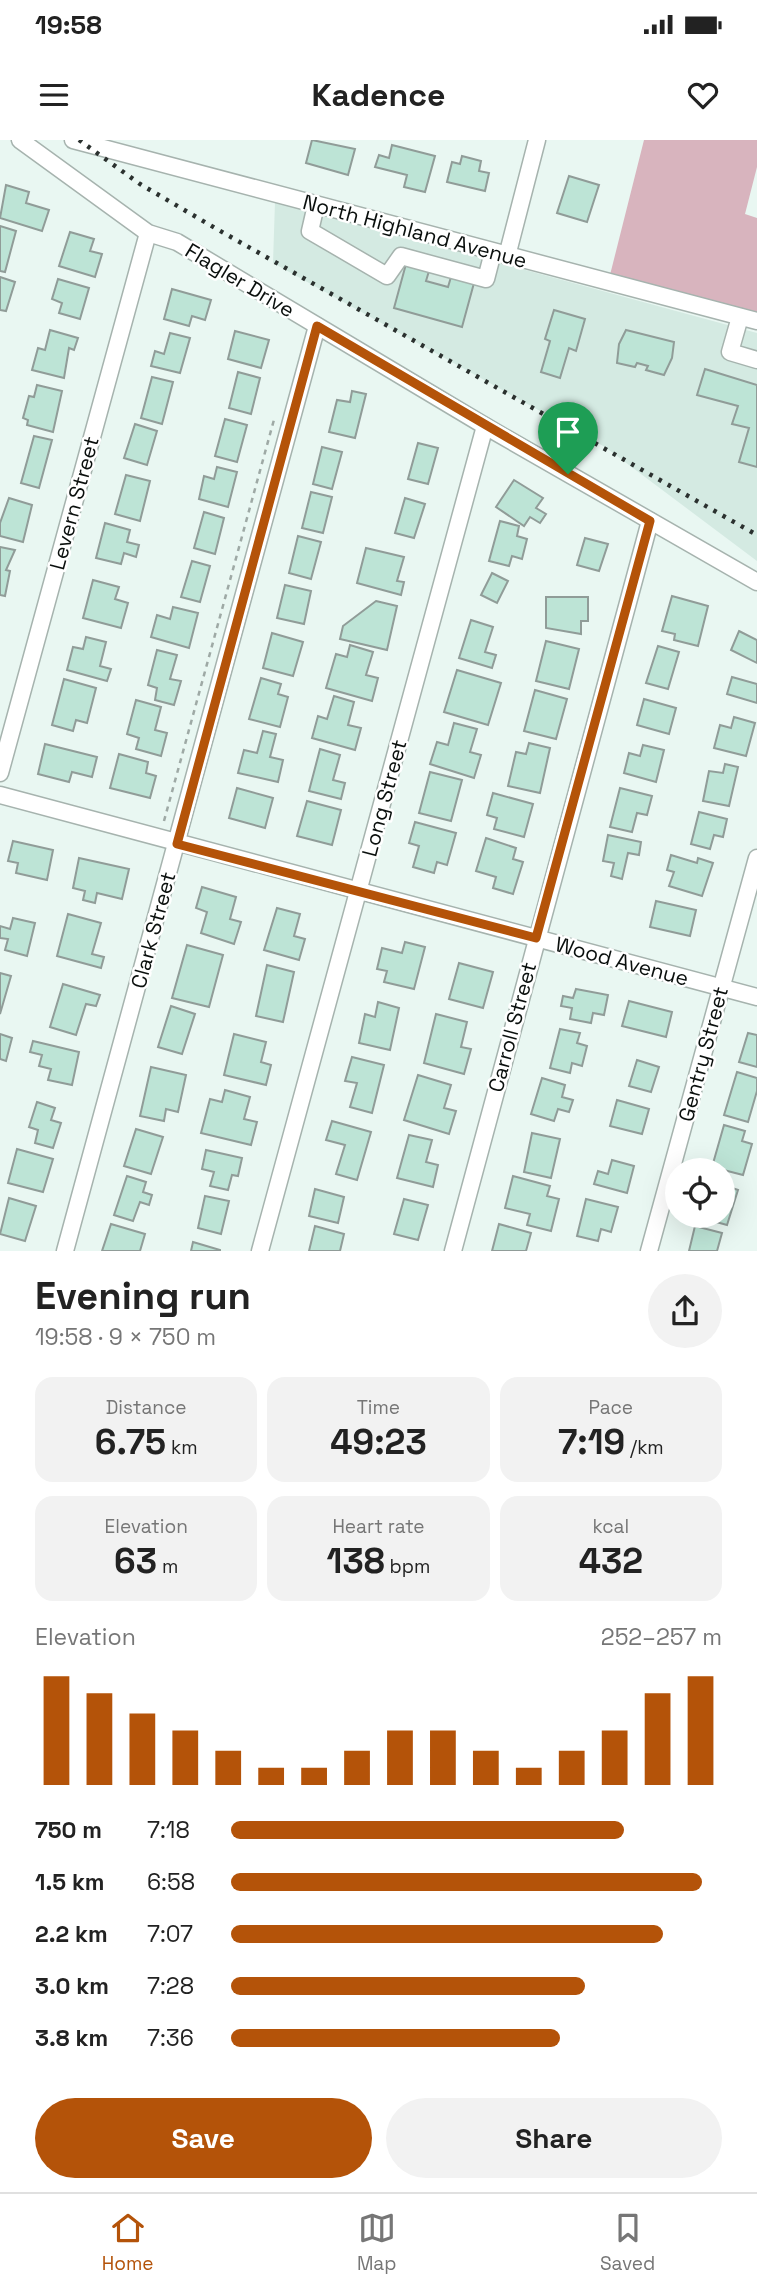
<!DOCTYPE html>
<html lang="en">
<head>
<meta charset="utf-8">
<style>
  :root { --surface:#fff; --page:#f2f2f2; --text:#222; --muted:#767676; --line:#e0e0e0; --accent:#b45309 }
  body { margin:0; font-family:"Space Grotesk",sans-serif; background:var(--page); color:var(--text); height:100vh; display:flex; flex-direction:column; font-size:26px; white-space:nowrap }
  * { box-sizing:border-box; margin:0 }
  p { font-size:23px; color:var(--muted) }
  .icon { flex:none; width:38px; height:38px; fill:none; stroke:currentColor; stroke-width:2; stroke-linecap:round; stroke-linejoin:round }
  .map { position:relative; height:1111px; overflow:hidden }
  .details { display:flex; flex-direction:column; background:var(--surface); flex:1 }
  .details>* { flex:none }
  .tools { position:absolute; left:665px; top:1018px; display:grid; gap:14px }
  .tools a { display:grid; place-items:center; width:70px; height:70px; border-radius:50%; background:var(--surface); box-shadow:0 7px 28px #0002; font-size:35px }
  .pin { position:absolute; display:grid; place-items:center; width:60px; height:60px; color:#fff; margin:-72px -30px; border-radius:50% 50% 50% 0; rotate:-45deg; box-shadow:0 0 7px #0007 }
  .pin .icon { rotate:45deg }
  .round { display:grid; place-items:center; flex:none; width:74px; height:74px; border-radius:37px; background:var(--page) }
  .summary { display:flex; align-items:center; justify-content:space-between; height:119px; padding:0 35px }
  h1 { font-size:38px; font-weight:700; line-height:52px }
  .stats { display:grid; grid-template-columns:repeat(3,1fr); gap:10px; height:119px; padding:7px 35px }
  .stats div { display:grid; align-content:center; border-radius:18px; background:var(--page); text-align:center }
  .stats b { font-size:35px; font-weight:700 }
  .stats small { font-size:19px; font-weight:400 }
  .stats p { font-size:19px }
  .chart { height:196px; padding:14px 35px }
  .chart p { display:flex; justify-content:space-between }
  .chart svg { width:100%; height:126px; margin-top:7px; stroke:var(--accent); stroke-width:6 }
  .primary-button { display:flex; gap:14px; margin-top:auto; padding:14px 35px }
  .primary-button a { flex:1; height:80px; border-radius:42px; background:var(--accent); color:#fff; font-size:28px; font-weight:700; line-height:80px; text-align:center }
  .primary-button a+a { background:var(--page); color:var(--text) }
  ul { padding:0 35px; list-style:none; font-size:23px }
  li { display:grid; grid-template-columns:112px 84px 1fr; align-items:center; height:52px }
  li i { height:18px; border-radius:9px; background:var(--accent) }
  .status { display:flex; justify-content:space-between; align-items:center; height:49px; padding:0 35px; background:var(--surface); direction:ltr }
  .status svg { height:19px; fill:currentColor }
  header { display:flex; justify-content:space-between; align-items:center; height:91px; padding:0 35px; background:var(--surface); font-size:32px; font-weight:700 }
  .tabs { display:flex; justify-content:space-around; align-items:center; height:98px; border-top:2px solid var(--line); background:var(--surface); font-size:19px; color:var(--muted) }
  .tabs a { display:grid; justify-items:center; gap:4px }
  .tabs .active { color:var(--accent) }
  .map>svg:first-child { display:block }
</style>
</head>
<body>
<div class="status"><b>19:58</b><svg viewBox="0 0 49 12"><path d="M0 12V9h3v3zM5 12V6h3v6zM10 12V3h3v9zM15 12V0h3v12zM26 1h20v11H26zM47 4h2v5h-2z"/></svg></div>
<header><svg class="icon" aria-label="menu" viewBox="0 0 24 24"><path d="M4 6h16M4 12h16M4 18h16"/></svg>Kadence<svg class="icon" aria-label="heart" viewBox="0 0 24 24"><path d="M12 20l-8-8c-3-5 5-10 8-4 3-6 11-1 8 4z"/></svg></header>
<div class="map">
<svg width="757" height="1111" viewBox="0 0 757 1111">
  <rect width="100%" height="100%" fill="#e9f7f2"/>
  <path fill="#d4eae2" d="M275,62L757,193V421L605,307L273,123Z"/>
  <path fill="#d8b4be" d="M644,0H757V27L745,74L757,78V173L610,135Z"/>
  <g fill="#bde4d6" stroke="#909c98" stroke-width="2">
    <path d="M312,0L355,9L348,35L306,23Z"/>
    <path d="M392,5L435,16L425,52L404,47L407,35L375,27L379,15L389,18Z"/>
    <path d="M462,16L481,21L479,31L489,33L485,51L447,42L452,22L460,24Z"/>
    <path d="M569,36L599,45L587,82L557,73Z"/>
    <path d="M6,45L29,52L26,63L49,70L42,91L0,78Z"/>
    <path d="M0,86L16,91L5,132L0,131Z"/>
    <path d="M70,92L94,99L90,111L102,114L95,137L59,126Z"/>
    <path d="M406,124L429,131L426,141L448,147L451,137L474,143L462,187L394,168Z"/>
    <path d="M0,137L15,142L6,171L0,170Z"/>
    <path d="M58,139L89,148L80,179L59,173L62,163L52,159Z"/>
    <path d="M172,149L211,160L205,180L192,176L189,186L164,179Z"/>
    <path d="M554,170L585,179L576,211L569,208L560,238L541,232L550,201L545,199Z"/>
    <path d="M50,190L78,198L74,210L69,208L64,238L32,230L38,208L45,210Z"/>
    <path d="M626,190L674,202L672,218L664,235L646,230L648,226L637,223L635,227L617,223L619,204Z"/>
    <path d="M235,191L269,200L261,228L228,219Z"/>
    <path d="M170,193L190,198L180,233L151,226L155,211L164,214Z"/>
    <path d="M705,229L757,245V327L739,322L749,288L732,284L738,266L697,255Z"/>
    <path d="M238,232L260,238L251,274L229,268Z"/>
    <path d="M152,237L173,242L162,284L141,278Z"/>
    <path d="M37,245L62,251L53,292L27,285L28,280L23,278L29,256L34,257Z"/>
    <path d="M352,251L366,254L355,298L329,292L337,260L350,262Z"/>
    <path d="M225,279L247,285L237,322L215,316Z"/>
    <path d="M135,284L157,291L147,325L124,318Z"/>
    <path d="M34,296L52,300L39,348L21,343Z"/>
    <path d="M418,303L438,308L428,344L408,339Z"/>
    <path d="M322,307L342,312L332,349L313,344Z"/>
    <path d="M217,327L237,332L228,367L199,359L204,336L214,339Z"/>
    <path d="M126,335L150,341L140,381L115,374Z"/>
    <path d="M514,340L543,358L536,368L546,374L540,383L530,377L524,386L496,367Z"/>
    <path d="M311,352L332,357L323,393L302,388Z"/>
    <path d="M9,358L32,365L23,402L0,396V383Z"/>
    <path d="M405,358L425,364L414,398L395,393Z"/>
    <path d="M204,372L224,378L215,414L194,408Z"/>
    <path d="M500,381L519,386L517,396L527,399L522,419L512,416L509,426L489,421Z"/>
    <path d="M105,383L130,390L127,402L139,405L136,417L124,413L121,424L96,418Z"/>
    <path d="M298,396L321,402L311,439L289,433Z"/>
    <path d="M585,398L608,404L599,431L577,425Z"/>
    <path d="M0,407L15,410L6,430L10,431L5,456L0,455Z"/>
    <path d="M366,408L404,417L397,441L404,442L401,455L357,443Z"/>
    <path d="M192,421L210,426L200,462L181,457Z"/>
    <path d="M492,433L508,441L497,463L481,455Z"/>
    <path d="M93,440L119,447L115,459L128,463L121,488L83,478Z"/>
    <path d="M285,445L311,451L304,484L277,478Z"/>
    <path d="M672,456L708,466L698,506L674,500L675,494L662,491Z"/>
    <path d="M546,457H588V481H581V494L546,488Z"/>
    <path d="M376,461L397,466L387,510L340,499L343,486Z"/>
    <path d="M173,467L198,473L189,508L151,497L157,475L170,479Z"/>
    <path d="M471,480L493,487L485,512L496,515L492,528L459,518Z"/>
    <path d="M739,491L757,500V523L731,510Z"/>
    <path d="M272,493L303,502L293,536L263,528Z"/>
    <path d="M86,497L106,502L100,526L111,529L107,541L67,530L73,507L83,509Z"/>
    <path d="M546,501L579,509L569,549L536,541Z"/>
    <path d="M350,505L373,512L366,535L378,538L372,561L326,548L336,514L347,517Z"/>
    <path d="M658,506L679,512L668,549L646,543Z"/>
    <path d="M157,510L177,515L170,539L181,541L174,565L155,560L157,548L148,545Z"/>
    <path d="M457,530L501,543L488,585L444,572Z"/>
    <path d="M732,537L757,544V563L727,554Z"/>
    <path d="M261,538L281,544L278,554L288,557L280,587L249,579Z"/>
    <path d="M64,539L96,548L87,583L76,580L73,591L52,585Z"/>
    <path d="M535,550L567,559L556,599L524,591Z"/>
    <path d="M334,556L354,562L348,585L361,588L355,610L312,598L318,576L327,579Z"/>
    <path d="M644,559L676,568L669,594L637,585Z"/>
    <path d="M136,560L161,567L155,590L167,593L161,616L136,609L139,598L127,594Z"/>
    <path d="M734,577L755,583L746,616L714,608L720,585L731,588Z"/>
    <path d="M454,583L477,589L470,612L481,615L474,638L430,624L437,602L448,605Z"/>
    <path d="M263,591L276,594L270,617L283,620L278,642L238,633L244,610L257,613Z"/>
    <path d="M529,603L550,608L540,653L508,646L516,612L526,614Z"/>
    <path d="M45,604L97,617L92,637L72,632L69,642L38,634Z"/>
    <path d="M643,605L664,610L656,642L624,633L629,613L640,616Z"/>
    <path d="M320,609L340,615L333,640L345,643L341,659L309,651Z"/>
    <path d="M119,614L148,622L146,633L156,636L150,658L110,648Z"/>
    <path d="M725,624L738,627L729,666L703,661L709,631L723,633Z"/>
    <path d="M430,632L462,640L451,681L419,673Z"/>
    <path d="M237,648L273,658L265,688L229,678Z"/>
    <path d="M620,648L652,656L647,675L637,673L632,692L610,687Z"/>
    <path d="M493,653L533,664L524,697L494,689L497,678L487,675Z"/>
    <path d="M307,661L341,670L332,705L297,696Z"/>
    <path d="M699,672L727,679L723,697L714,695L710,709L691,704Z"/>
    <path d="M415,682L456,693L447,725L437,722L434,733L413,727L419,706L409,703Z"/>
    <path d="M608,695L641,702L639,715L628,713L622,739L611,736L614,723L603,721Z"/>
    <path d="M486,698L516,708L513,719L523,722L513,754L493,748L496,737L476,731Z"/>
    <path d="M13,701L53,710L47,740L16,733L18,723L8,721Z"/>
    <path d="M671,715L697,723L698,718L713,723L702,756L669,746L674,732L667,730Z"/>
    <path d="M79,718L129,729L122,759L97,753L95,763L83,760L85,751L73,748Z"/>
    <path d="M202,747L236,757L230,779L241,782L234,804L201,793L207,772L196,768Z"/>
    <path d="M656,761L696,770L690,796L650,787Z"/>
    <path d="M277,768L300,774L294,796L305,799L299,820L264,810Z"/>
    <path d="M68,774L101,783L92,814L104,817L101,828L57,816Z"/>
    <path d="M13,778L35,783L27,816L5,810L8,799L0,798V786L10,789Z"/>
    <path d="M405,802L425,807L414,849L384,842L387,831L377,829L382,808L402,813Z"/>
    <path d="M187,805L223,815L209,867L172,858Z"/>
    <path d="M459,823L493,832L483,868L449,859Z"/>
    <path d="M267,825L294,832L283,882L256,876Z"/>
    <path d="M0,833L11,836L0,874Z"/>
    <path d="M63,844L100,855L96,866L86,864L76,895L50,887Z"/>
    <path d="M576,849L608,855L604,875L593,873L591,883L570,879L572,868L561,866L563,856L573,858Z"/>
    <path d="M629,861L672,872L666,897L622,886Z"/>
    <path d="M378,862L399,868L390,910L359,903L365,874L375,877Z"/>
    <path d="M171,866L195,874L182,914L158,907Z"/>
    <path d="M436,874L467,882L461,907L471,909L464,934L424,923Z"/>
    <path d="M560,889L580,893L577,903L587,906L582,926L572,923L570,933L550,928Z"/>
    <path d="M748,893L757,895V927L739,922Z"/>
    <path d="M0,894L12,898L6,921L0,919Z"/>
    <path d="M234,894L266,902L261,922L271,925L266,945L224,935Z"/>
    <path d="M33,901L79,912L72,945L48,940L51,929L39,926L42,915L30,912Z"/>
    <path d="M352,917L384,925L372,973L350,967L357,943L345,941Z"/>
    <path d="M637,920L659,927L651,952L629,946Z"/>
    <path d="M151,927L186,935L178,972L166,969L164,981L140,976Z"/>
    <path d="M737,932L757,938V951L748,982L724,975Z"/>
    <path d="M418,935L451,945L444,968L456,971L449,994L404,980Z"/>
    <path d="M542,938L565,945L562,957L573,960L569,972L558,969L554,981L531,974Z"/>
    <path d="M225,950L250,957L244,979L257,982L251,1005L201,993L210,959L222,962Z"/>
    <path d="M617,960L649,969L642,994L610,986Z"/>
    <path d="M37,962L55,968L51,980L61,983L53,1008L35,1003L38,990L29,987Z"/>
    <path d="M332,981L371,992L357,1040L336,1034L345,1005L326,1000Z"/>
    <path d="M724,985L745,991L742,1001L752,1004L743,1035L712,1027Z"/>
    <path d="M136,989L163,997L151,1034L124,1026Z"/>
    <path d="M532,993L560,999L551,1038L524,1032Z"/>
    <path d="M409,995L432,1000L426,1022L438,1025L433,1047L397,1038Z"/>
    <path d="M17,1009L53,1019L43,1052L8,1043Z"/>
    <path d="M206,1010L242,1018L238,1036L232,1035L228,1050L210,1046L214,1032L202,1029Z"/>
    <path d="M612,1020L634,1026L627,1053L594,1044L598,1031L608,1034Z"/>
    <path d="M127,1036L146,1042L143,1052L152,1055L149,1065L140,1062L133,1081L114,1075Z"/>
    <path d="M513,1036L550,1046L547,1056L559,1059L551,1091L527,1085L530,1074L505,1068Z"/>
    <path d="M723,1045L738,1050L727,1085L709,1080L710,1076H723Z"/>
    <path d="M315,1049L344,1057L338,1083L309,1076Z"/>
    <path d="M205,1056L229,1061L221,1094L198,1088Z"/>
    <path d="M9,1058L36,1066L25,1101L0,1094Z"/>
    <path d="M404,1059L428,1065L418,1100L394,1094Z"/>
    <path d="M586,1059L618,1067L611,1092L601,1089L598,1101L577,1096Z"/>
    <path d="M111,1084L145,1094L140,1111H102Z"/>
    <path d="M499,1084L531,1093L526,1111H492Z"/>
    <path d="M315,1086L344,1094L340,1111H309Z"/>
    <path d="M695,1086L722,1093L717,1111H689Z"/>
    <path d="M193,1102L220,1110V1111H191Z"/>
  </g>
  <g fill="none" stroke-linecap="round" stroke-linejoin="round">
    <g stroke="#a6b3ae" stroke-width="19">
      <g id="minor">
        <path d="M20,0L148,93L177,102L485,286L757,442"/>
        <path d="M73,0L757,181"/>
        <path d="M316,65L310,91L387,136L401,116L486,139L493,112"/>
        <path d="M507,116L537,0"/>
        <path d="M740,177L730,212L757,220"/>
        <path d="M0,633L148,93"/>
        <path d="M0,655L757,857"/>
        <path d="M65,1111L317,186"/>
        <path d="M260,1111L485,286"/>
        <path d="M453,1111L650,381"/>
        <path d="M649,1111L757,718"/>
      </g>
    </g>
    <path stroke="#9ea9a5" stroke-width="2.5" stroke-dasharray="5 5" stroke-linecap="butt" d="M164,681L275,276"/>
    <use href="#minor" stroke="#fff" stroke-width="16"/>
    <path stroke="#2b312f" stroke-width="4.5" stroke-dasharray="3.5 7" stroke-linecap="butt" d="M79,0L140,44L215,88L757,395"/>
  </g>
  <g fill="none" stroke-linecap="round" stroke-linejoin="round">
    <g stroke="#fff" stroke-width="14">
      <path id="route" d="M317,186L650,381L536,798L177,704Z"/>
    </g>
    <use href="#route" stroke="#b45309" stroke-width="9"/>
  </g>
  <g text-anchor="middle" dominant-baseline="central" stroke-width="5" stroke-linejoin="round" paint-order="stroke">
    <g font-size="21" fill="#0a0f0d" stroke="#fff">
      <text transform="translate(415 91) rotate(15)">North Highland Avenue</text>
      <text transform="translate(240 140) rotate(31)">Flagler Drive</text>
      <text transform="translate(74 363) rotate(-75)">Levern Street</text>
      <text transform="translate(384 658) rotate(-75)">Long Street</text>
      <text transform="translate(153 790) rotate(-75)">Clark Street</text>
      <text transform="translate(622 821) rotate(15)">Wood Avenue</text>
      <text transform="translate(512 887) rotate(-75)">Carroll Street</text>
      <text transform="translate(703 914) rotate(-75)">Gentry Street</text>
    </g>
  </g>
</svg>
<div class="tools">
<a><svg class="icon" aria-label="locate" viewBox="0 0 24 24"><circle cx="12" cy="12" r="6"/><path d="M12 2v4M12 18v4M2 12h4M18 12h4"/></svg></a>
</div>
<div class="pin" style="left:568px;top:334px;background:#1e9e55"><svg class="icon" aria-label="arrive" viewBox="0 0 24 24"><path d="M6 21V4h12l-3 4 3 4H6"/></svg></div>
</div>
<section class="details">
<div class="summary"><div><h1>Evening run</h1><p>19:58 · 9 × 750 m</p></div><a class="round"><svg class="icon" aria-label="share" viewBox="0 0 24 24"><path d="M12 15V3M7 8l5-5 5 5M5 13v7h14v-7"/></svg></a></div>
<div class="stats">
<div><p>Distance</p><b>6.75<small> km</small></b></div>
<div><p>Time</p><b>49:23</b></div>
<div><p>Pace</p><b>7:19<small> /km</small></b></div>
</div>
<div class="stats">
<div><p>Elevation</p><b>63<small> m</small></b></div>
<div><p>Heart rate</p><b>138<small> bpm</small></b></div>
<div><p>kcal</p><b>432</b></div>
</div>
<div class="chart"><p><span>Elevation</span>252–257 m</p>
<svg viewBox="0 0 160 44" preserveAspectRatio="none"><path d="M5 44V6M15 44V12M25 44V19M35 44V25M45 44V32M55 44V38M65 44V38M75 44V32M85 44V25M95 44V25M105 44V32M115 44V38M125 44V32M135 44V25M145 44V12M155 44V6"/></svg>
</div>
<ul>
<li><b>750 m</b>7:18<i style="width:80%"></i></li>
<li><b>1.5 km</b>6:58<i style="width:96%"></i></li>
<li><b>2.2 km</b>7:07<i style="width:88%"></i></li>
<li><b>3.0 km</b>7:28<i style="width:72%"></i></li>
<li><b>3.8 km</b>7:36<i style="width:67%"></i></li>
</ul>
<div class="primary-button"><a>Save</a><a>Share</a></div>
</section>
<nav class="tabs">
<a class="active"><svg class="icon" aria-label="home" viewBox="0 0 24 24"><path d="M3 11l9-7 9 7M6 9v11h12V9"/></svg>Home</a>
<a><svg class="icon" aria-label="map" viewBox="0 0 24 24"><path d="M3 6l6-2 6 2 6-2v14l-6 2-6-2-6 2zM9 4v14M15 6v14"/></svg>Map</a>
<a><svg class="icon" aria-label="saved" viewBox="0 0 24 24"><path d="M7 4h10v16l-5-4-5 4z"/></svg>Saved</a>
</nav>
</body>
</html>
